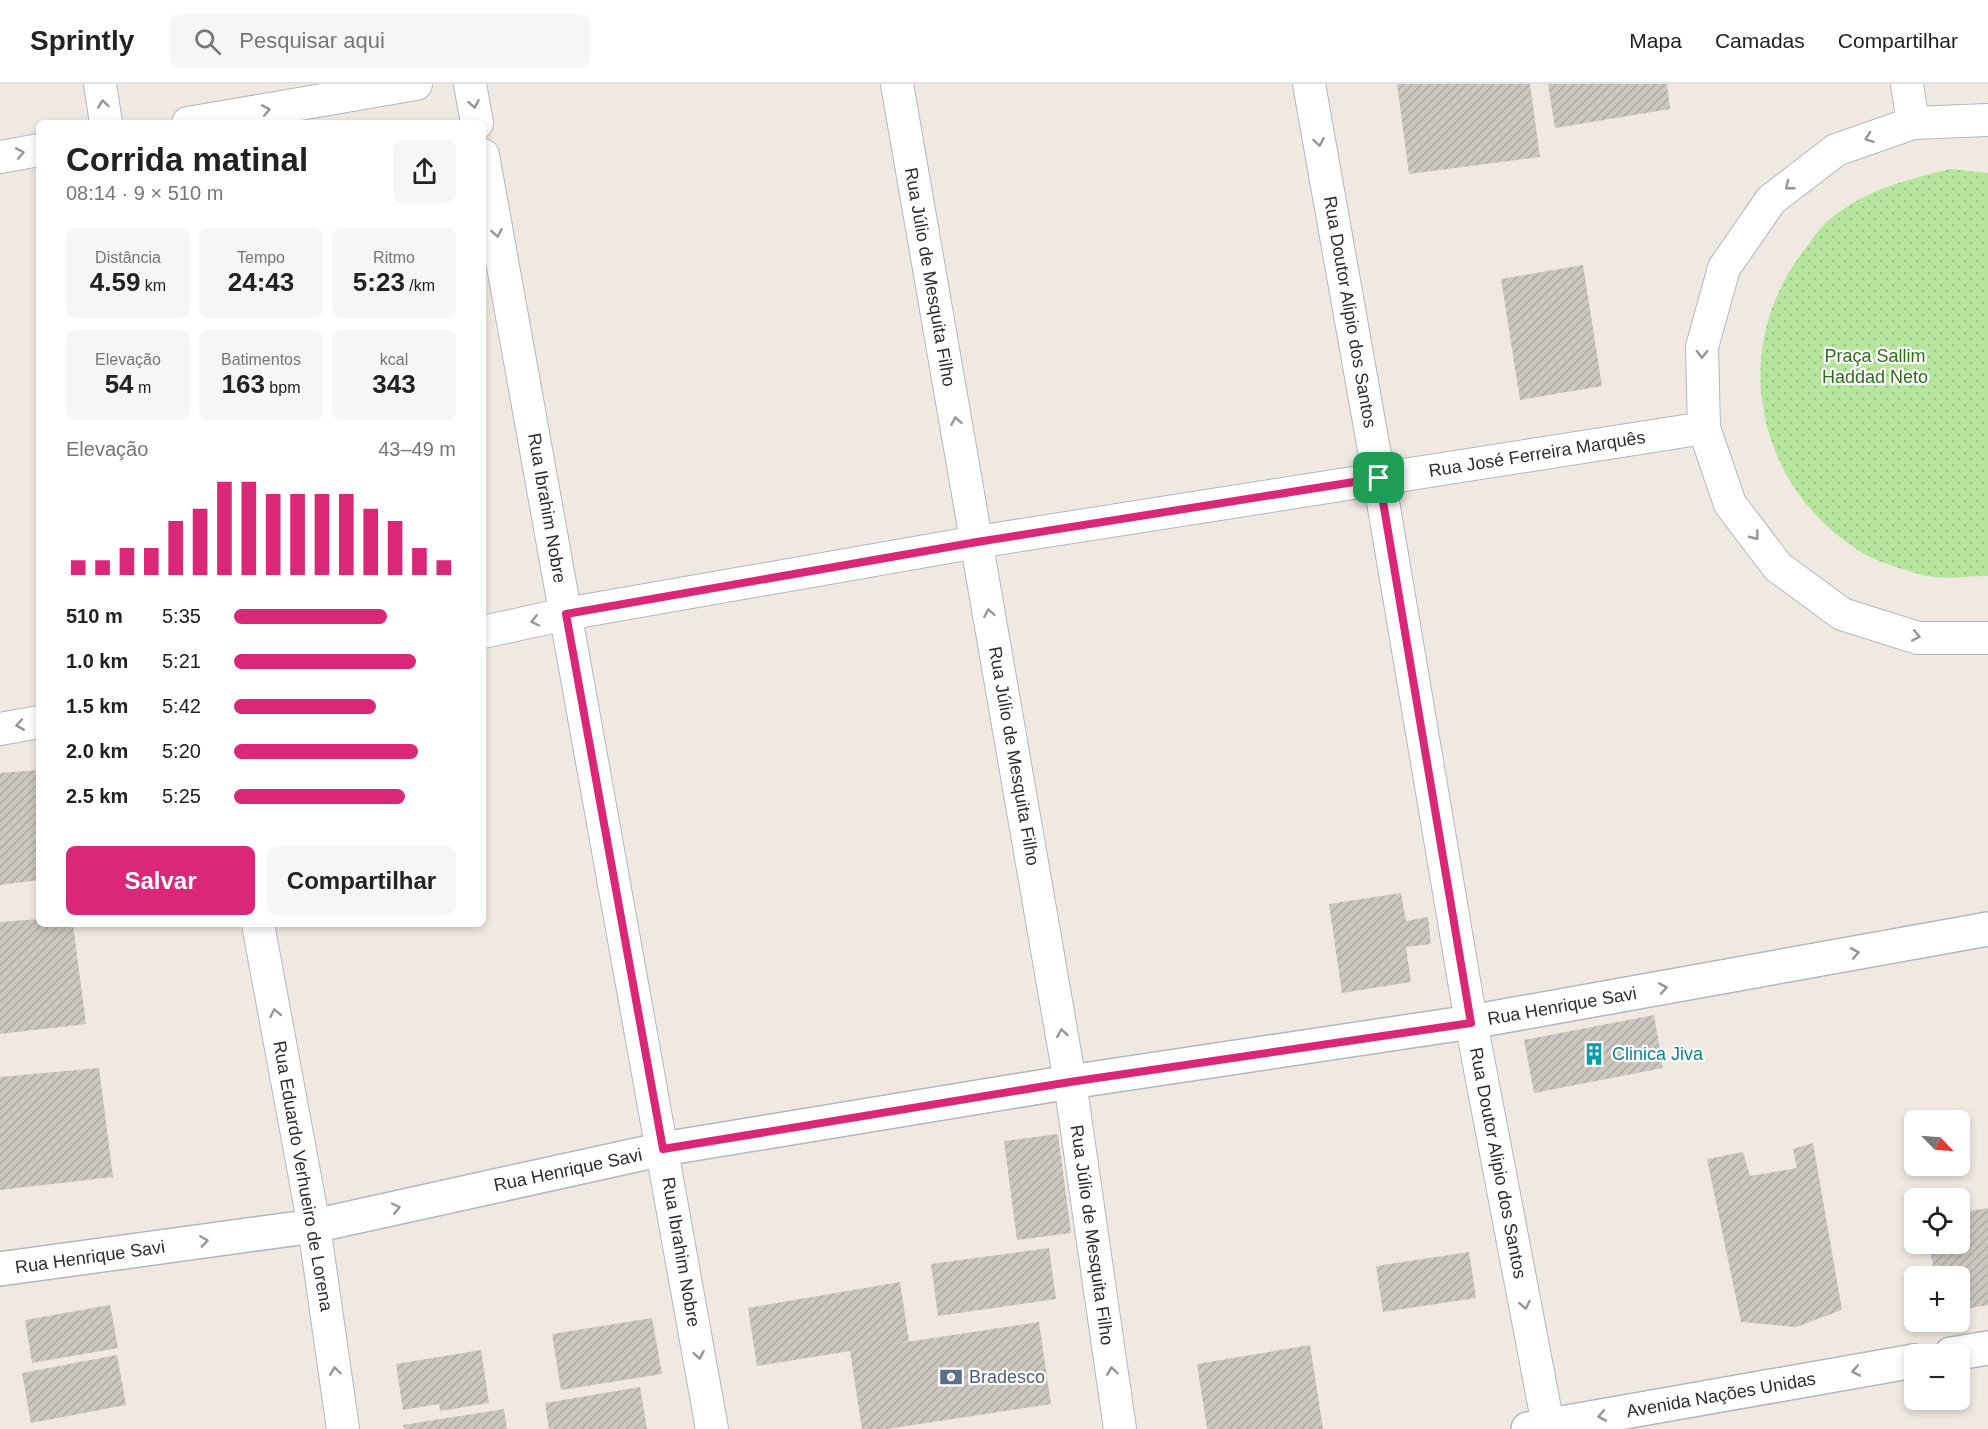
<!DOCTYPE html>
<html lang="pt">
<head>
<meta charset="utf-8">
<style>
  :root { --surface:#fff; --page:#f6f6f6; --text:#222; --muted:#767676; --line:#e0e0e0; --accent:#db2777 }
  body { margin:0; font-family:Helvetica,sans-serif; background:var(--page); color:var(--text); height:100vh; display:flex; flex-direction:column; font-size:22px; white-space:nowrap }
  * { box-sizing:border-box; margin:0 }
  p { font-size:20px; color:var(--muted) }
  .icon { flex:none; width:33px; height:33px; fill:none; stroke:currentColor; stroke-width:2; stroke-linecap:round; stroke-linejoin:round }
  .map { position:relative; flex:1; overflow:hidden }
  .sheet { position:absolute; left:36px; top:36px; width:450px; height:807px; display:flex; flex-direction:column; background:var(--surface); border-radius:9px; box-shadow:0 3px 9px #0003 }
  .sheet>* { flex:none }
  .needle { width:39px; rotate:115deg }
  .controls { position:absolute; left:1904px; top:1026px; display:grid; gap:12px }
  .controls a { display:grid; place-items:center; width:66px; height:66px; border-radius:9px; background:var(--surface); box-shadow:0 3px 9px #0003; font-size:30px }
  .pin { position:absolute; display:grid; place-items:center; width:51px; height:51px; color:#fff; margin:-26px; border-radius:12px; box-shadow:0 3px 9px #0006 }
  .round { display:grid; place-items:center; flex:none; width:63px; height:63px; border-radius:9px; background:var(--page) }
  .headline { display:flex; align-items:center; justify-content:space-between; height:102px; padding:0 30px }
  h1 { font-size:33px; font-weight:600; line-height:45px }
  .stats { display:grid; grid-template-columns:repeat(3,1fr); gap:9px; height:102px; padding:6px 30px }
  .stats div { display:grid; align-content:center; border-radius:9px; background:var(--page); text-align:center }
  .stats b { font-size:26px; font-weight:600 }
  .stats small { font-size:16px; font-weight:400 }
  .stats p { font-size:16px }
  .chart { height:168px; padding:12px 30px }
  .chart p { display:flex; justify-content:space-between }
  .chart svg { width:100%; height:108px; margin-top:6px; stroke:var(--accent); stroke-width:6 }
  .cta { display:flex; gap:12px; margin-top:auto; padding:12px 30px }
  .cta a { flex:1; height:69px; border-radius:9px; background:var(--accent); color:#fff; font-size:24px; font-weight:600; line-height:69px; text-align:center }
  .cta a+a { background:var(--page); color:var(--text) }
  ul { padding:0 30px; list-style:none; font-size:20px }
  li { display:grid; grid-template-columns:96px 72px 1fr; align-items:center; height:45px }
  li i { height:15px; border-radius:8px; background:var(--accent) }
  header { display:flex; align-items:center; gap:36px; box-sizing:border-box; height:84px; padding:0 30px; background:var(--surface); border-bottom:2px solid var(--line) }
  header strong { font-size:28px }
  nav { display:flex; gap:33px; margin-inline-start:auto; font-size:21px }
  .search { width:420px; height:54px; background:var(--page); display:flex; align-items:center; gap:15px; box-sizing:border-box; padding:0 21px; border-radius:9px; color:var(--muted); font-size:22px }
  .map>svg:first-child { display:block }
</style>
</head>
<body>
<header>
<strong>Sprintly</strong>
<div class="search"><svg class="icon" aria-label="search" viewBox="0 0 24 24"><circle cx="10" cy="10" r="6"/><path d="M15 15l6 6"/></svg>Pesquisar aqui</div>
<nav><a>Mapa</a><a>Camadas</a><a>Compartilhar</a></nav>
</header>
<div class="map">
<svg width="1988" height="1345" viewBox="0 0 1988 1345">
  <defs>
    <pattern id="green-dots" width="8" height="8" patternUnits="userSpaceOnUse" patternTransform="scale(1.5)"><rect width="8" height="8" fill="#b6e59e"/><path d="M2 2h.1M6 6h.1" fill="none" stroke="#9dc588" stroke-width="1.8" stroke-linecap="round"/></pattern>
    <pattern id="building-hatch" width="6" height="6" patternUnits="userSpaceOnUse" patternTransform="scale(1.5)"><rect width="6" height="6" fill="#cbc7bf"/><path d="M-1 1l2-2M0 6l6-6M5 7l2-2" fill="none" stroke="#afaba4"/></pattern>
  </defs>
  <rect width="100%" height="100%" fill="#efe9e1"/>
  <path fill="url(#green-dots)" d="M1950,85L1988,89V492C1970,492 1951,495 1933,493C1918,491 1882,479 1868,472C1756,409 1725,264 1806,164C1813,155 1820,143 1829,136C1864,106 1907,96 1950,85Z"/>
  <g fill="url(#building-hatch)">
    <path d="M1397,0H1530L1540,73L1409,90Z"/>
    <path d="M1548,0H1667L1670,25L1555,44Z"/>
    <path d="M1583,181L1602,302L1520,316L1501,195Z"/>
    <path d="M39,686V796L0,801V689Z"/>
    <path d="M1401,809L1406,837L1428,833L1431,860L1406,863L1411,898L1342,909L1329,820Z"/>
    <path d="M39,835V840H73L86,940L0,950V838Z"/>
    <path d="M1654,931L1663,984L1534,1009L1524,956Z"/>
    <path d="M99,984L113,1093L0,1106V993Z"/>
    <path d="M1058,1050L1071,1149L1017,1156L1004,1057Z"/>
    <path d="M1813,1059L1842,1226L1796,1243L1741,1238L1707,1075L1743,1068L1750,1092L1797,1084L1793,1065Z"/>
    <path d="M1988,1124V1221L1959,1226V1192H1935L1929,1160H1959V1129Z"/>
    <path d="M1049,1164L1056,1215L938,1232L931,1180Z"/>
    <path d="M1469,1168L1476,1214L1383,1228L1376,1182Z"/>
    <path d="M900,1198L909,1257L893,1260L1039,1238L1051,1320L887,1345H862L850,1267L757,1282L748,1224Z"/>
    <path d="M110,1221L118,1264L32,1279L25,1236Z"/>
    <path d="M652,1234L662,1290L561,1306L552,1250Z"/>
    <path d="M1310,1261L1323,1345H1207L1197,1280Z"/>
    <path d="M481,1266L489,1319L440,1327L439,1320L403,1326L396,1280Z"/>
    <path d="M117,1271L126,1321L31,1339L22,1289Z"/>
    <path d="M640,1303L647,1345H549L545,1319Z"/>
    <path d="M504,1325L507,1345H404L403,1341Z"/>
  </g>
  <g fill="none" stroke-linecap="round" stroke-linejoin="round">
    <g stroke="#b4b7c1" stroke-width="34">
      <g id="minor">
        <path d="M100,0L106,39"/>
        <path d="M470,0L477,39"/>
        <path d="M897,0L1070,998L1120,1345"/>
        <path d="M1309,0L1379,394L1471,938L1548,1341"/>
        <path d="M1907,0L1913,39"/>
        <path d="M1988,36L1913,39L1836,66L1771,116L1724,184L1702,263L1704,344L1730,420L1778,483L1842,530L1918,554H1988"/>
        <path d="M188,39L416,0"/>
        <path d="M483,71L712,1345"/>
        <path d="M0,73L39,66"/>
        <path d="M483,548L566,530L977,458L1704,344"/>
        <path d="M0,645L39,638"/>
        <path d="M258,840L314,1142L343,1345"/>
      </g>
    </g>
    <g stroke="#b4b7c1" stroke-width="36">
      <g id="tertiary">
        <path d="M0,1185L314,1142L663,1065L1070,998L1471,938L1988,845"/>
        <path d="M1951,1270L1988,1264"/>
        <path d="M1528,1345L1914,1277"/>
      </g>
    </g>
    <use href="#minor" stroke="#fff" stroke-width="32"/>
    <use href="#tertiary" stroke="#fff" stroke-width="33"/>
  </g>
  <defs><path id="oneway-chevron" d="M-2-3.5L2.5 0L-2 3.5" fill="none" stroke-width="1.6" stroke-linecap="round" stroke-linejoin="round" transform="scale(1.5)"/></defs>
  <g stroke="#969696">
    <use href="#oneway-chevron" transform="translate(103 20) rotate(-98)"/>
    <use href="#oneway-chevron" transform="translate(474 20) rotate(80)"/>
    <use href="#oneway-chevron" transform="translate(266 26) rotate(-10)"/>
    <use href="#oneway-chevron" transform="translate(1869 54) rotate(160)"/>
    <use href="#oneway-chevron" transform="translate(1319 58) rotate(80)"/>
    <use href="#oneway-chevron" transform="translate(20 69) rotate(-11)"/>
    <use href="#oneway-chevron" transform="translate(1789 102) rotate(142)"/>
    <use href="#oneway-chevron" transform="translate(497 149) rotate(80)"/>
    <use href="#oneway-chevron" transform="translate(1702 270) rotate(91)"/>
    <use href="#oneway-chevron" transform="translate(956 337) rotate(-100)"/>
    <use href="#oneway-chevron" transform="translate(1755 452) rotate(53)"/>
    <use href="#oneway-chevron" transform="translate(989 529) rotate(-100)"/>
    <use href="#oneway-chevron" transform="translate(535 537) rotate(168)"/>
    <use href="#oneway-chevron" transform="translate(1916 552) rotate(11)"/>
    <use href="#oneway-chevron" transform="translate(20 641) rotate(170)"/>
    <use href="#oneway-chevron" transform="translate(1855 869) rotate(-10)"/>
    <use href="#oneway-chevron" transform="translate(1663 904) rotate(-10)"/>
    <use href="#oneway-chevron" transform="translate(275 929) rotate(-101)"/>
    <use href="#oneway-chevron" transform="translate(1062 949) rotate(-100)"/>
    <use href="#oneway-chevron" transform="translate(396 1124) rotate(-12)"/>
    <use href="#oneway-chevron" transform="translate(204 1157) rotate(-8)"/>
    <use href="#oneway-chevron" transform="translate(1525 1221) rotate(79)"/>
    <use href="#oneway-chevron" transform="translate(699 1271) rotate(80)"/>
    <use href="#oneway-chevron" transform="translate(335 1287) rotate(-98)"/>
    <use href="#oneway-chevron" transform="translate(1112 1287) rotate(-98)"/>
    <use href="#oneway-chevron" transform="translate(1856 1287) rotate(170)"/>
    <use href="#oneway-chevron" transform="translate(1602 1332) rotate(170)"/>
  </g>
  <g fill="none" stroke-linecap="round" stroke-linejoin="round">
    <g stroke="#fff" stroke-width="12">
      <path id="route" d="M1379,394L1471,939L1070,998L663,1065L566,530L977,458Z"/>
    </g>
    <use href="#route" stroke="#db2777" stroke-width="8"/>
  </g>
  <defs>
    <g id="building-bare" transform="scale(1.8)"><path d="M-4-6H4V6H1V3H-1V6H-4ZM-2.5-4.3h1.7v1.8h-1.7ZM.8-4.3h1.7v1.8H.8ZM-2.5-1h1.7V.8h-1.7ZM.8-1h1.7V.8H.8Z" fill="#0f9aa8" stroke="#fff" stroke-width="2.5" paint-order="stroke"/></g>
    <g id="bank-bare" transform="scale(1.8)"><path d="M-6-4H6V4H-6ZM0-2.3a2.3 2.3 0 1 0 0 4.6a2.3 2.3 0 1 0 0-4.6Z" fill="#5c6f8a" stroke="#fff" stroke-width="2.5" paint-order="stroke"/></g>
  </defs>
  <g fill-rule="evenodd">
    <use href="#building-bare" x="1594" y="970"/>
    <use href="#bank-bare" x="951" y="1293"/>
  </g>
  <g text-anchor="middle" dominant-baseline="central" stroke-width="4.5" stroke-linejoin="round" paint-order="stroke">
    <g font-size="18" fill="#2e2e2e" stroke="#fff">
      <text transform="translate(930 193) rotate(80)">Rua Júlio de Mesquita Filho</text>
      <text transform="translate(1350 228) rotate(80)">Rua Doutor Alipio dos Santos</text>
      <text transform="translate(1537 370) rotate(-9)">Rua José Ferreira Marquês</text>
      <text transform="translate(547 424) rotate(80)">Rua Ibrahim Nobre</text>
      <text transform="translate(1014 672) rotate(80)">Rua Júlio de Mesquita Filho</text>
      <text transform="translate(1562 922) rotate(-10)">Rua Henrique Savi</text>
      <text transform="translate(1498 1079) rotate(79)">Rua Doutor Alipio dos Santos</text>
      <text transform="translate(568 1086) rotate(-12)">Rua Henrique Savi</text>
      <text transform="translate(303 1092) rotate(80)">Rua Eduardo Verhueiro de Lorena</text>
      <text transform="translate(1092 1151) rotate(82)">Rua Júlio de Mesquita Filho</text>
      <text transform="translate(681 1168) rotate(80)">Rua Ibrahim Nobre</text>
      <text transform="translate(90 1173) rotate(-8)">Rua Henrique Savi</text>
      <text transform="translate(1721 1311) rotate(-10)">Avenida Nações Unidas</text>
    </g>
    <g font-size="18" fill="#2c6e1b" stroke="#fff">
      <text x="1875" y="272">Praça Sallim<tspan x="1875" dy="21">Haddad Neto</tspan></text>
    </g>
    <g font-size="18" fill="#0d838f" stroke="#fff" text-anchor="start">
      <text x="1612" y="970">Clinica Jiva</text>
    </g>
    <g font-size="18" fill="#4e5e75" stroke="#fff" text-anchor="start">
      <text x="969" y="1293">Bradesco</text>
    </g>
  </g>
</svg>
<div class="controls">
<a><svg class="needle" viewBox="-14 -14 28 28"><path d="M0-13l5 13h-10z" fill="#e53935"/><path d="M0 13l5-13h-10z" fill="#767676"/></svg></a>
<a><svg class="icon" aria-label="locate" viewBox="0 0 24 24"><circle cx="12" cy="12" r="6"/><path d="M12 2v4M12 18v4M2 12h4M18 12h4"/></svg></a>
<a>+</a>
<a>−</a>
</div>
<div class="pin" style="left:1379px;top:394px;background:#1e9e55"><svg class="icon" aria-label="arrive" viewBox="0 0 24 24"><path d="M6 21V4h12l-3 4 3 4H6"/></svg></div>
<section class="sheet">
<div class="headline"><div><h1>Corrida matinal</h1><p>08:14 · 9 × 510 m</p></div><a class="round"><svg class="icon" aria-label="share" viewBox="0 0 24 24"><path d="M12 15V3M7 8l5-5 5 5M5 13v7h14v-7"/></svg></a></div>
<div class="stats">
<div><p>Distância</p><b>4.59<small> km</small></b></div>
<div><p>Tempo</p><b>24:43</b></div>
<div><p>Ritmo</p><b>5:23<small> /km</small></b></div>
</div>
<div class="stats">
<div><p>Elevação</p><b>54<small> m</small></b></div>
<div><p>Batimentos</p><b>163<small> bpm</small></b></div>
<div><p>kcal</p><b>343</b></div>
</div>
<div class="chart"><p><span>Elevação</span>43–49 m</p>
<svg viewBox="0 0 160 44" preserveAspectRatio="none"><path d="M5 44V38M15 44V38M25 44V33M35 44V33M45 44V22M55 44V17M65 44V6M75 44V6M85 44V11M95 44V11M105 44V11M115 44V11M125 44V17M135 44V22M145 44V33M155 44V38"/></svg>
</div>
<ul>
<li><b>510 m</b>5:35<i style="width:69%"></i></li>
<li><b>1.0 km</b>5:21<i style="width:82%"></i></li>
<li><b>1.5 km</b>5:42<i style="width:64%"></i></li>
<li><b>2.0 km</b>5:20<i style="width:83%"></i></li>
<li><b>2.5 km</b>5:25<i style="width:77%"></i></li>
</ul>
<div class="cta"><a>Salvar</a><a>Compartilhar</a></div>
</section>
</div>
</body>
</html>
